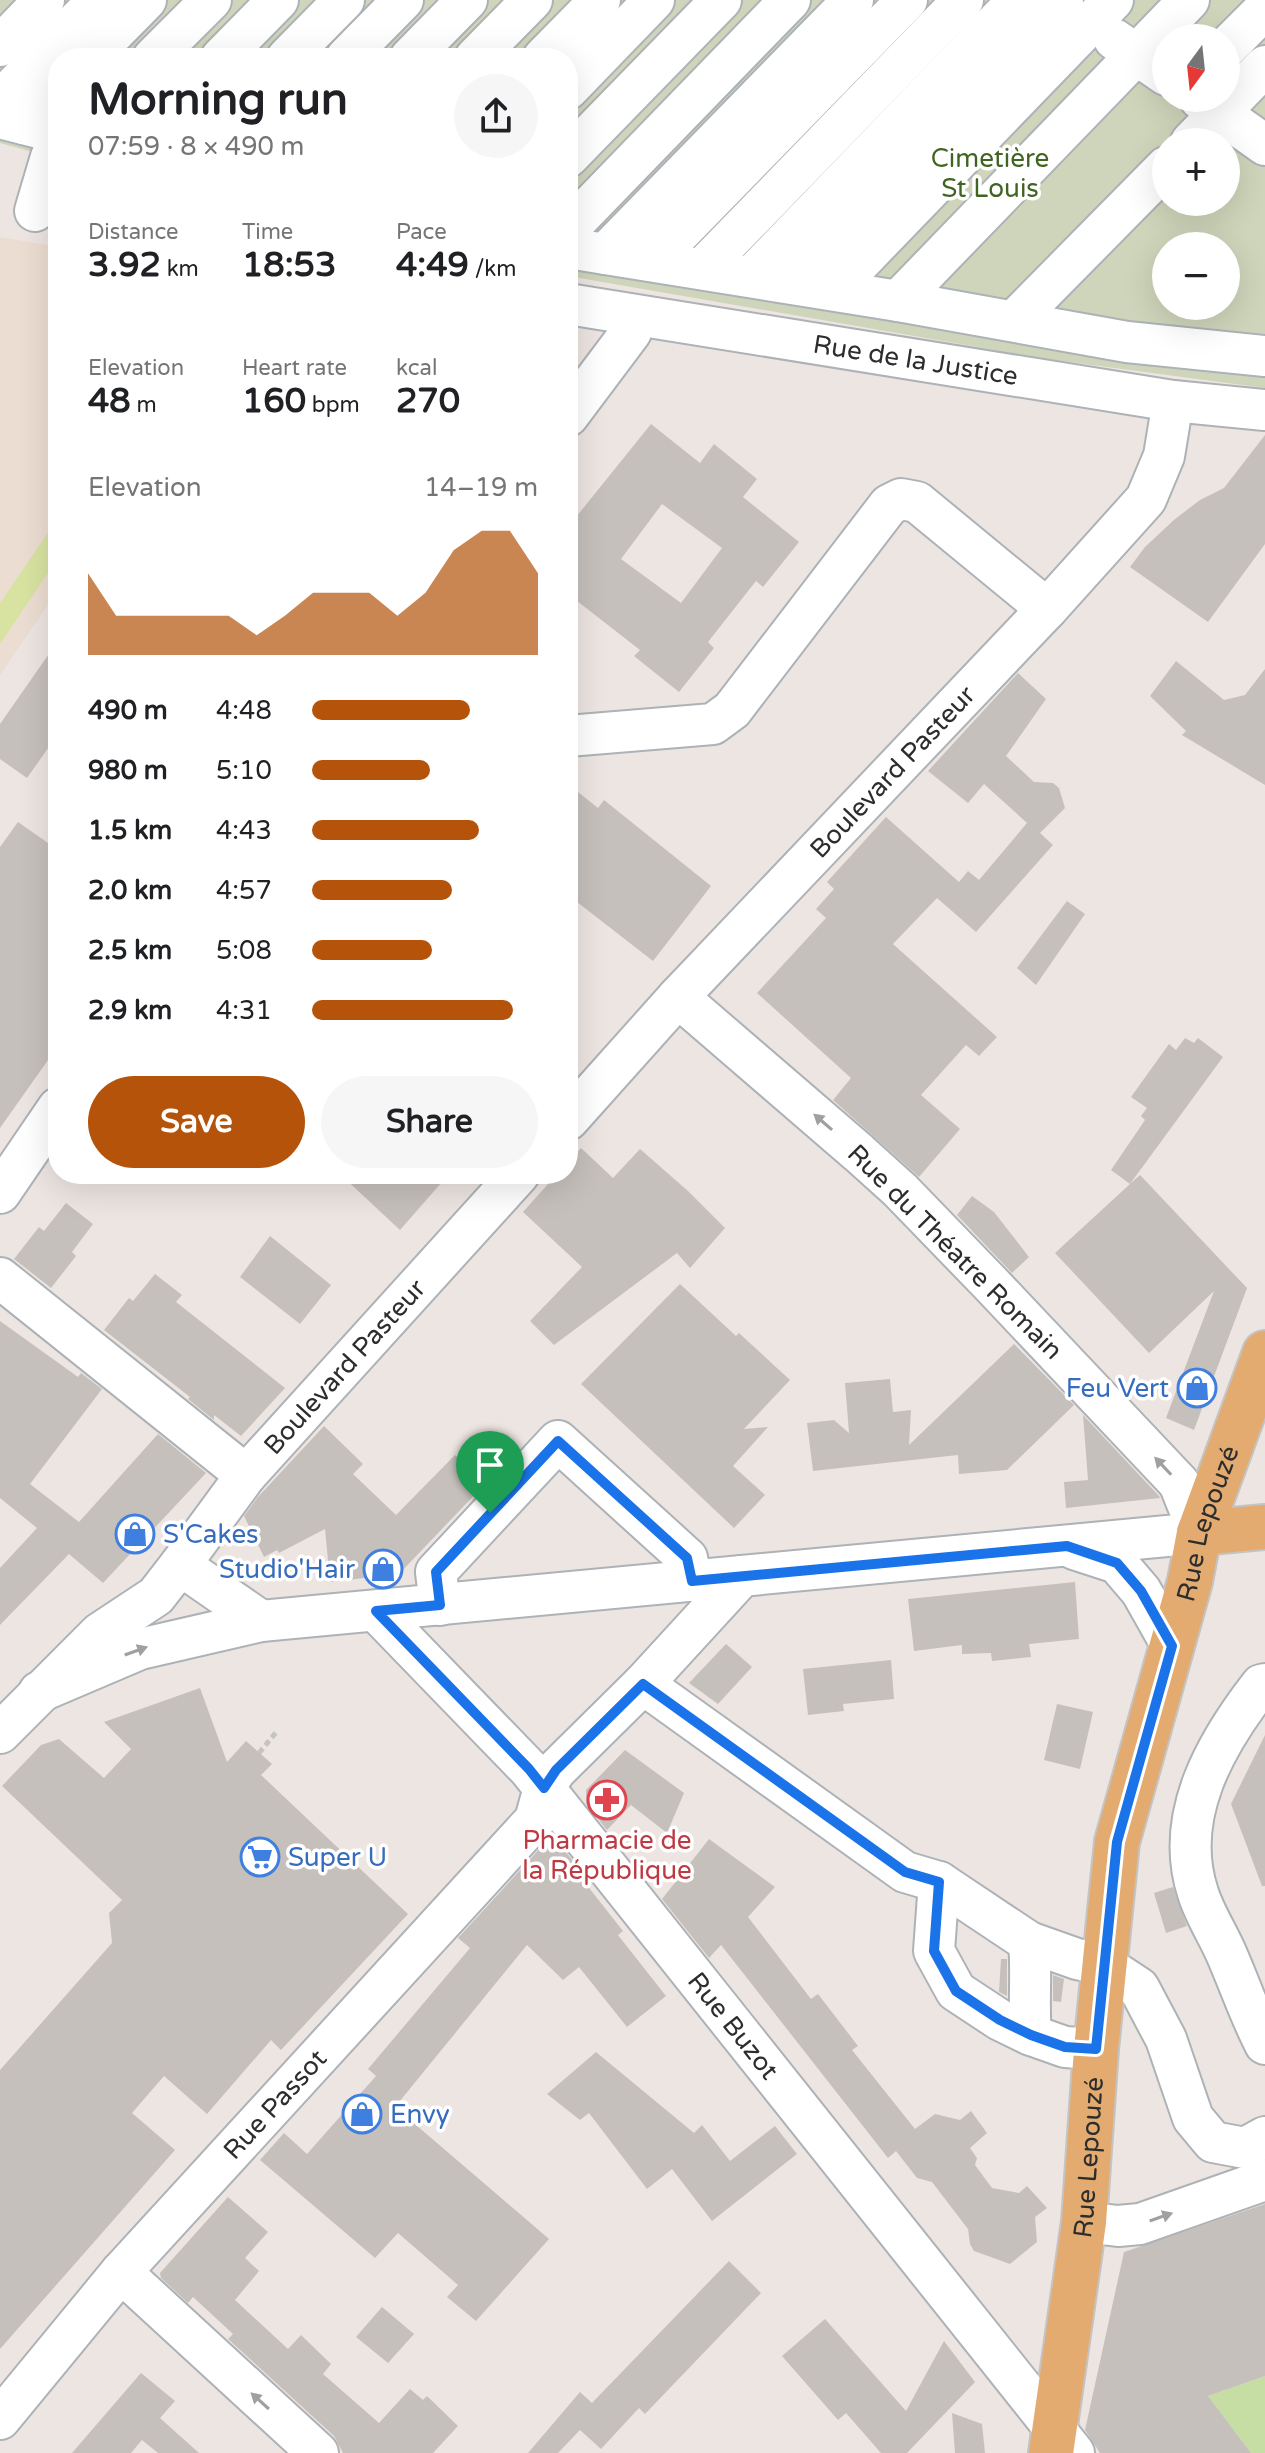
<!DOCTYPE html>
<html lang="en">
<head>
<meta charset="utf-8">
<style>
  :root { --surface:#fff; --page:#f6f6f6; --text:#202124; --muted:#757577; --accent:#b45309 }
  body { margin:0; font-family:"Varela Round",sans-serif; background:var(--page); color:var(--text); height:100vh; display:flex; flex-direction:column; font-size:30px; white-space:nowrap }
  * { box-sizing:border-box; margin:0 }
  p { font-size:26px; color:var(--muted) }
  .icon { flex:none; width:44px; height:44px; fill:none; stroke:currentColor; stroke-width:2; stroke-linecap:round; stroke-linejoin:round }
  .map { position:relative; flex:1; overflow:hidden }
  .panel { position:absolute; left:48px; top:48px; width:530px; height:1136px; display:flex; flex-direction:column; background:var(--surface); border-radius:32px; box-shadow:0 8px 32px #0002 }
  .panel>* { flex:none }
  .needle { width:52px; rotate:195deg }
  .controls { position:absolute; left:1152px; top:24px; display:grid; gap:16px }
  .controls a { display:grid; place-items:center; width:88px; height:88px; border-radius:50%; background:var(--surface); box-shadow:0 8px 32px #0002; font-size:40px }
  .pin { position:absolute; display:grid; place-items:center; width:68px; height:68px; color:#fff; margin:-82px -34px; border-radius:50% 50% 50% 0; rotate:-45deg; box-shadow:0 0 8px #0007 }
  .pin .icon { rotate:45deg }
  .round { display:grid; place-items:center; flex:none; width:84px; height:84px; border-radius:42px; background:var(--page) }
  .headline { display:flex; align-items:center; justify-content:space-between; height:136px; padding:0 40px }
  h1 { font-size:44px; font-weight:800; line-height:60px }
  .stats { display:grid; grid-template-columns:repeat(3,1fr); gap:12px; height:136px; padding:8px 40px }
  .stats div { display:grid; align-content:center }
  .stats b { font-size:34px; font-weight:800 }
  .stats small { font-size:22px; font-weight:400 }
  .stats p { font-size:22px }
  .chart { height:224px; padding:16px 40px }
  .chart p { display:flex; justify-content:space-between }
  .chart svg { width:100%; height:144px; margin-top:8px; fill:var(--accent); opacity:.7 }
  .action { display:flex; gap:16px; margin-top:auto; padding:16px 40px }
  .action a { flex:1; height:92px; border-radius:48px; background:var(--accent); color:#fff; font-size:32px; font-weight:800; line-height:92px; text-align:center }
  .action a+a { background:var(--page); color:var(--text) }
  ul { padding:0 40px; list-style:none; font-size:26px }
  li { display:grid; grid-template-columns:128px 96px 1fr; align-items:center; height:60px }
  li i { height:20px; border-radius:10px; background:var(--accent) }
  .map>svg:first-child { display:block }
</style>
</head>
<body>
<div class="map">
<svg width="1265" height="2453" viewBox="0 0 1265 2453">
  <rect width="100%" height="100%" fill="#ede5e1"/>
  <path fill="#ecddd2" d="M0,237L58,247V590L0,675Z"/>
  <path fill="#c6dda3" d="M1265,2376V2453H1251L1208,2396Z"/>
  <path fill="#ced5ba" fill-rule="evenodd" d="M0,0H1265V388L1047,359L568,276V58H58V159L0,143ZM1166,38H1226V98H1166ZM1166,142H1226V202H1166ZM1166,246H1226V306H1166Z"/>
  <path fill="#d8e3a1" d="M58,518V558L0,644V603Z"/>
  <g fill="#c6c0bc" fill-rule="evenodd">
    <path d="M651,424L700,463L714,444L757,479L743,497L799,542L763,587L756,581L708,642L714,648L679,692L634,656L640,650L568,594V527ZM662,504L722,548L681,603L621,559Z"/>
    <path d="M1265,435V544L1208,622L1130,567L1145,547L1175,519L1200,500L1224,488Z"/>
    <path d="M58,641V734L27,778L0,759V724Z"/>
    <path d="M1176,661L1224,700L1245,695L1265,669V785L1182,735L1186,731L1150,696Z"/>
    <path d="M1018,673L1046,699L1006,756L1034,782L1053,783L1059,788L1065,808L1040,833L1053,845L976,932L937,898L893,944L997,1037L979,1056L966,1045L921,1095L960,1129L919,1177L833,1100L851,1078L757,993L826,918L816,909L834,889L827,882L886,817L959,882L968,871L979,880L1027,823L984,784L968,803L928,771Z"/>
    <path d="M568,784L598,808L604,800L711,886L653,961L568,895Z"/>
    <path d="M18,822L58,850V1046L0,1128V847Z"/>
    <path d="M1067,901L1085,914L1036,985L1017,968Z"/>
    <path d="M1185,1038L1194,1043L1198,1038L1223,1057L1130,1184L1140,1175L1247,1288L1194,1430L1166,1418L1214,1291L1149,1353L1055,1253L1130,1184L1111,1170L1145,1120L1141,1116L1147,1108L1131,1097L1169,1044L1176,1050Z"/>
    <path d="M581,1148L613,1178L640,1149L688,1191L725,1228L690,1268L677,1253L554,1345L530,1321L582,1267L523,1212L557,1174H568V1162Z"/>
    <path d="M340,1174H449L400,1230Z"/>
    <path d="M972,1196L994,1212L1029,1257L1012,1273L957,1215Z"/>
    <path d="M66,1203L93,1224L72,1252L76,1256L51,1288L14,1259L39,1227L44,1231Z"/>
    <path d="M270,1236L331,1285L300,1324L240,1277Z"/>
    <path d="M155,1274L182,1295L176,1302L285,1388L241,1436L214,1415V1420L188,1399L190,1397L104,1330L129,1298L133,1301Z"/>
    <path d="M680,1284L736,1336L739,1333L790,1380L744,1429L768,1427L733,1466L765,1495L734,1528L581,1384Z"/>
    <path d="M0,1321L78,1377L81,1373L102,1389L30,1484L79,1522L158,1434L206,1473L103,1583L69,1554L0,1625V1568L37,1528L0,1498Z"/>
    <path d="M1014,1344L1074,1405L1007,1470L959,1474L958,1455L813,1471L807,1423L834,1420L849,1433L845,1383L890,1379L893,1412L911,1410L909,1445Z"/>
    <path d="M1083,1415L1159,1496L1160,1498L1066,1508L1064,1482L1088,1480Z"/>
    <path d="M324,1426L363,1464L353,1474L396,1515L455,1455L485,1484L399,1574L330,1582L325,1529L279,1553L277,1550L264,1557L244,1516L257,1498Z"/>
    <path d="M1075,1582L1079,1639L1029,1644L1031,1657L992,1661L991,1653L962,1654V1645L914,1651L908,1599Z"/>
    <path d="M726,1644L752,1667L718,1704L689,1683Z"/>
    <path d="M891,1660L894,1699L843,1704L844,1711L808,1715L803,1669Z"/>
    <path d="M200,1688L227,1762L246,1741L272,1764L261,1775L408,1914L281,2050L271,2040L207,2114L164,2076L132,2113L175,2150L0,2349V2070L112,1943L109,1913L122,1900L2,1786L41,1745L59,1739L104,1778L131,1749L104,1722Z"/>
    <path d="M1057,1704L1093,1712L1080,1769L1044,1760Z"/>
    <path d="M1265,1735V1886H1262L1231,1804Z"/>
    <path d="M625,1750L684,1793L667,1833L631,1805L607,1830L586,1803V1790Z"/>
    <path d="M709,1839L775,1887L748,1917L811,1999L818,1994L858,2046L852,2050L915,2129L935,2114L960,2120L971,2111L987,2133L970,2148L977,2158L975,2165L992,2188L1019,2193L1027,2186L1047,2208L1035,2217L1037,2242L1010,2264L974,2251L970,2244L968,2229L932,2182L917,2178L896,2151L888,2158L721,1945L709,1958L662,1899Z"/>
    <path d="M544,1844L560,1845L574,1862L571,1865L623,1931L618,1935L666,1996L627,2027L579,1967L563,1980L527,1945L395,2107L549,2239L476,2321L447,2297L458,2285L398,2233L375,2258L260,2160L284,2133L307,2154L376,2076L368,2069L470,1948L458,1938Z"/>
    <path d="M1173,1887L1187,1926L1166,1933L1154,1893Z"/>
    <path d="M1001,1959H1007V1996L999,1992Z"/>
    <path d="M1053,1975L1064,1979L1061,2002L1053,2001Z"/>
    <path d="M596,2052L694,2133L702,2125L730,2161L775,2126L797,2154L712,2221L672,2169L647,2189L589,2113L580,2120L547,2094Z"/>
    <path d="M228,2197L268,2232L245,2258L259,2271L235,2300L288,2349L301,2335L331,2364L323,2374L379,2423L410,2389L423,2400L427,2396L458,2426L433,2453H343L334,2436L228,2339L233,2334L193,2297L188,2303L161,2278L160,2273Z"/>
    <path d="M1265,2204V2376L1208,2396L1251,2453H1100L1085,2430L1124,2252Z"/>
    <path d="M729,2261L761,2293L645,2414L639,2408L601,2449L580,2430L558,2453H528L580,2392L592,2403Z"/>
    <path d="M382,2307L414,2334L388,2363L356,2337Z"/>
    <path d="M825,2319L906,2411L944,2341L975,2382L907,2453H881L846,2413L838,2420L782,2356Z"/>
    <path d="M141,2373L175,2401L160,2418L199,2453H158L142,2440L131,2453H72Z"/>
    <path d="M952,2413L982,2424L985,2453H955Z"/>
  </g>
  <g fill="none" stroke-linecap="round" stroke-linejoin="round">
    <g stroke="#adb2b7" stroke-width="44">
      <g id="minor">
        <path d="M1114,39L1166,75"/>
        <path d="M0,46L44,0"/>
        <path d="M1226,48L1265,9"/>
        <path d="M89,58L146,0"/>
        <path d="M153,58L211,0"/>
        <path d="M221,58L278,0"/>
        <path d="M287,58L344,0"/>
        <path d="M346,58L403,0"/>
        <path d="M410,58L467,0"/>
        <path d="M475,58L532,0"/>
        <path d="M543,58L600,0"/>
        <path d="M568,89L654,0"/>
        <path d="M1200,99L1265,145"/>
        <path d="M0,101L98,0"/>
        <path d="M0,118L58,133"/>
        <path d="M24,124L58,90"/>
        <path d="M1191,142L1265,66"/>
        <path d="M568,157L721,0"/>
        <path d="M35,211L51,157L58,152"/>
        <path d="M568,229L790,0"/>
        <path d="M568,248L898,301L1127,342L1265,356"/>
        <path d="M605,254L853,0"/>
        <path d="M652,261L907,0"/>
        <path d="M702,269L963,0"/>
        <path d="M751,277L1018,0"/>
        <path d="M795,284L1063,0"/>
        <path d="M833,290L1113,0"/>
        <path d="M898,301L1189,0"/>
        <path id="s1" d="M568,304L1173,401L1265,410"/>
        <path d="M1014,321L1166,167"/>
        <path d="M568,416L631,332L634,316"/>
        <path d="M568,736L713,724L732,710L889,505L901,499L917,502L1047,609"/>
        <path id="s2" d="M568,1120L678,997L1047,609L1146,499L1164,456L1173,401"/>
        <path d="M0,1193L58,1108"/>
        <path d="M0,1278L246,1475"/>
        <path d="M1074,1549L1117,1563L1141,1591L1172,1646"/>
        <path id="s3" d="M180,1565L246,1475L519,1174"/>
        <path d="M440,1605L436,1572L558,1441L687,1558L692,1581"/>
        <path id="s4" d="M376,1611L529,1769L1074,2453"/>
        <path d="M643,1684L905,1872L939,1882L1029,1942L1077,1959L1104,1965L1139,1988L1166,2039L1193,2118L1213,2142L1245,2148L1265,2137"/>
        <path d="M1265,1684L1261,1685C1215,1744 1173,1817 1198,1893C1205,1916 1220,1937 1229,1960C1241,1988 1251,2017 1265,2044"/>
        <path d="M39,1692L140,1649L261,1621L1199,1533L1179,1483L991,1284L900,1190L859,1153L678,997"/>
        <path d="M0,1733L100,1633L156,1596L180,1565L261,1621"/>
        <path d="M939,1882L934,1951L956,1991L1000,2020L1031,2035"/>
        <path d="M1029,1942C1032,1973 1028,2004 1031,2035L1065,2047L1096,2049"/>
        <path d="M1084,2222L1118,2226L1140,2224L1265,2180"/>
        <path d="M121,2272L318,2453"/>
        <path id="s5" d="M0,2419L121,2272L535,1820L544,1788L556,1770L643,1684L742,1576"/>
      </g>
    </g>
    <g stroke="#c4c4c4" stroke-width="48">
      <g id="major">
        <path d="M1199,1533L1265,1527"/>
        <path id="s6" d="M1051,2453L1084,2222L1096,2049L1117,1842L1190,1581L1199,1533L1265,1353"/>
      </g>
    </g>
    <path stroke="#c4c4c4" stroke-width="5" stroke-dasharray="6 4" stroke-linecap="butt" d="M259,1753L278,1730"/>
    <use href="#minor" stroke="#fff" stroke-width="40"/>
    <use href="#major" stroke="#e3ab70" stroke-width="44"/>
  </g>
  <defs><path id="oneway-solid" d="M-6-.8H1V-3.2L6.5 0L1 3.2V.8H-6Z" transform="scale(2)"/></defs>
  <g fill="#a0a0a0">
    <use href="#oneway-solid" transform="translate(823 1122) rotate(-139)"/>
    <use href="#oneway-solid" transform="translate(1163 1466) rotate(-133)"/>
    <use href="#oneway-solid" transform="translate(136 1651) rotate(-20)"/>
    <use href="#oneway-solid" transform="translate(1161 2217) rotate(-19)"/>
    <use href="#oneway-solid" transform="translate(260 2401) rotate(-138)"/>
  </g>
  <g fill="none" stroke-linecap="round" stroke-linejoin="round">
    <g stroke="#fff" stroke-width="16">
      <path id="route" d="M558,1441L687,1558L692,1581L1067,1546L1117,1563L1141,1591L1172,1646L1117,1842L1096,2049L1065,2047L1031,2035L1000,2020L956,1991L934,1951L939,1882L905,1872L643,1684L556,1770L544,1788L529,1769L376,1611L440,1605L436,1572Z"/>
    </g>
    <use href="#route" stroke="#1a73e8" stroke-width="10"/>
  </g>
  <defs>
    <g id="shop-ring" transform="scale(2)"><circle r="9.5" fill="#fff" stroke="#3f7fe0" stroke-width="1.5"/><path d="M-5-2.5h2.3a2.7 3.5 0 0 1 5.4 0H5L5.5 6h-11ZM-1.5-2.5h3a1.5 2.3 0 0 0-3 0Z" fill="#3f7fe0"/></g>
    <g id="pharmacy-ring" transform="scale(2)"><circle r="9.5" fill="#fff" stroke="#e0444e" stroke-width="1.5"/><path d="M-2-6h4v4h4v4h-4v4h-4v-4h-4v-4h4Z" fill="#e0444e"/></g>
    <g id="supermarket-ring" transform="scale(2)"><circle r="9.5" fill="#fff" stroke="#3f7fe0" stroke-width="1.5"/><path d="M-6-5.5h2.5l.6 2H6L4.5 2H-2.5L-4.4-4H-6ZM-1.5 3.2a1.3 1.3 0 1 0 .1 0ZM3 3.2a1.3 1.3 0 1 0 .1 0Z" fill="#3f7fe0"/></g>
  </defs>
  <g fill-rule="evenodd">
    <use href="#shop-ring" x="1197" y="1388"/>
    <use href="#shop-ring" x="135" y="1534"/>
    <use href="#shop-ring" x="383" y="1569"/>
    <use href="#pharmacy-ring" x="607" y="1800"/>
    <use href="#supermarket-ring" x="260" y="1857"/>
    <use href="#shop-ring" x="362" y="2114"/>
  </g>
  <g text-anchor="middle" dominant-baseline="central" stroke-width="7" stroke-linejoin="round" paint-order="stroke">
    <g font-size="26" fill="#416423" stroke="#fff">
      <text x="990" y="158">Cimetière<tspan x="990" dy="30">St Louis</tspan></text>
    </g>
    <g font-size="26" fill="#2d2d2d" stroke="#fff">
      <text stroke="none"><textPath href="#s1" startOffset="352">Rue de la Justice</textPath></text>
      <text stroke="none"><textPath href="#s2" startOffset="476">Boulevard Pasteur</textPath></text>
      <text transform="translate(955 1252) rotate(45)">Rue du Théatre Romain</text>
      <text stroke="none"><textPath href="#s3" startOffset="258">Boulevard Pasteur</textPath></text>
      <text stroke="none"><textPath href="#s6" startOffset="946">Rue Lepouzé</textPath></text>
      <text stroke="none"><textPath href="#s4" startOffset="548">Rue Buzot</textPath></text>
      <text stroke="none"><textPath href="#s5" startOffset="418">Rue Passot</textPath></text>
      <text stroke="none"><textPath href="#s6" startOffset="298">Rue Lepouzé</textPath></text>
    </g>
    <g font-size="26" fill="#366cbe" stroke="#fff" text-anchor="start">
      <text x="1169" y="1388" text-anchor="end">Feu Vert</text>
      <text x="163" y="1534">S'Cakes</text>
      <text x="355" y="1569" text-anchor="end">Studio'Hair</text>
      <text x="288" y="1857">Super U</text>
      <text x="390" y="2114">Envy</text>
    </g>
    <g font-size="26" fill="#be3a42" stroke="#fff">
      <text x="607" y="1840">Pharmacie de<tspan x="607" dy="30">la République</tspan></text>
    </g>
  </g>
</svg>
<div class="controls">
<a><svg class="needle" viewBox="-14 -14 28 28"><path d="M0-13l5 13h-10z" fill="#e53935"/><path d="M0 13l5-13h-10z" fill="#757577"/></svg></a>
<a>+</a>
<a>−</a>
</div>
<div class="pin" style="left:490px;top:1513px;background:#1e9e55"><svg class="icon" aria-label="arrive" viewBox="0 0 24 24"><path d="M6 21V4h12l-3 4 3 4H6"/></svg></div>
<section class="panel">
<div class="headline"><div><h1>Morning run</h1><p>07:59 · 8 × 490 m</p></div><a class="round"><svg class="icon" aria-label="share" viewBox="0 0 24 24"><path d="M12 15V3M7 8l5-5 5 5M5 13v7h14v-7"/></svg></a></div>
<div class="stats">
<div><p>Distance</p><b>3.92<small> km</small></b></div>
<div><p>Time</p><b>18:53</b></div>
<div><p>Pace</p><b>4:49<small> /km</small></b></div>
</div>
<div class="stats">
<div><p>Elevation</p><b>48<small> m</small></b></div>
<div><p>Heart rate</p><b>160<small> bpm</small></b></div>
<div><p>kcal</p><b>270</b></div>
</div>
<div class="chart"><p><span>Elevation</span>14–19 m</p>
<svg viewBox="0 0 160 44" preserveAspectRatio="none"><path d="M0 44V19L10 32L20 32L30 32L40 32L50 32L60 38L70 32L80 25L90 25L100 25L110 32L120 25L130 12L140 6L150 6L160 19V44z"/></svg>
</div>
<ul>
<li><b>490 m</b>4:48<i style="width:70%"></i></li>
<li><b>980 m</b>5:10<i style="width:52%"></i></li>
<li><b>1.5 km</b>4:43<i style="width:74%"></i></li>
<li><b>2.0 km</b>4:57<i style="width:62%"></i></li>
<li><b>2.5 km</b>5:08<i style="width:53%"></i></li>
<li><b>2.9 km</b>4:31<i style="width:89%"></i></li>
</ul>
<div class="action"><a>Save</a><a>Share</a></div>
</section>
</div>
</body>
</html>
